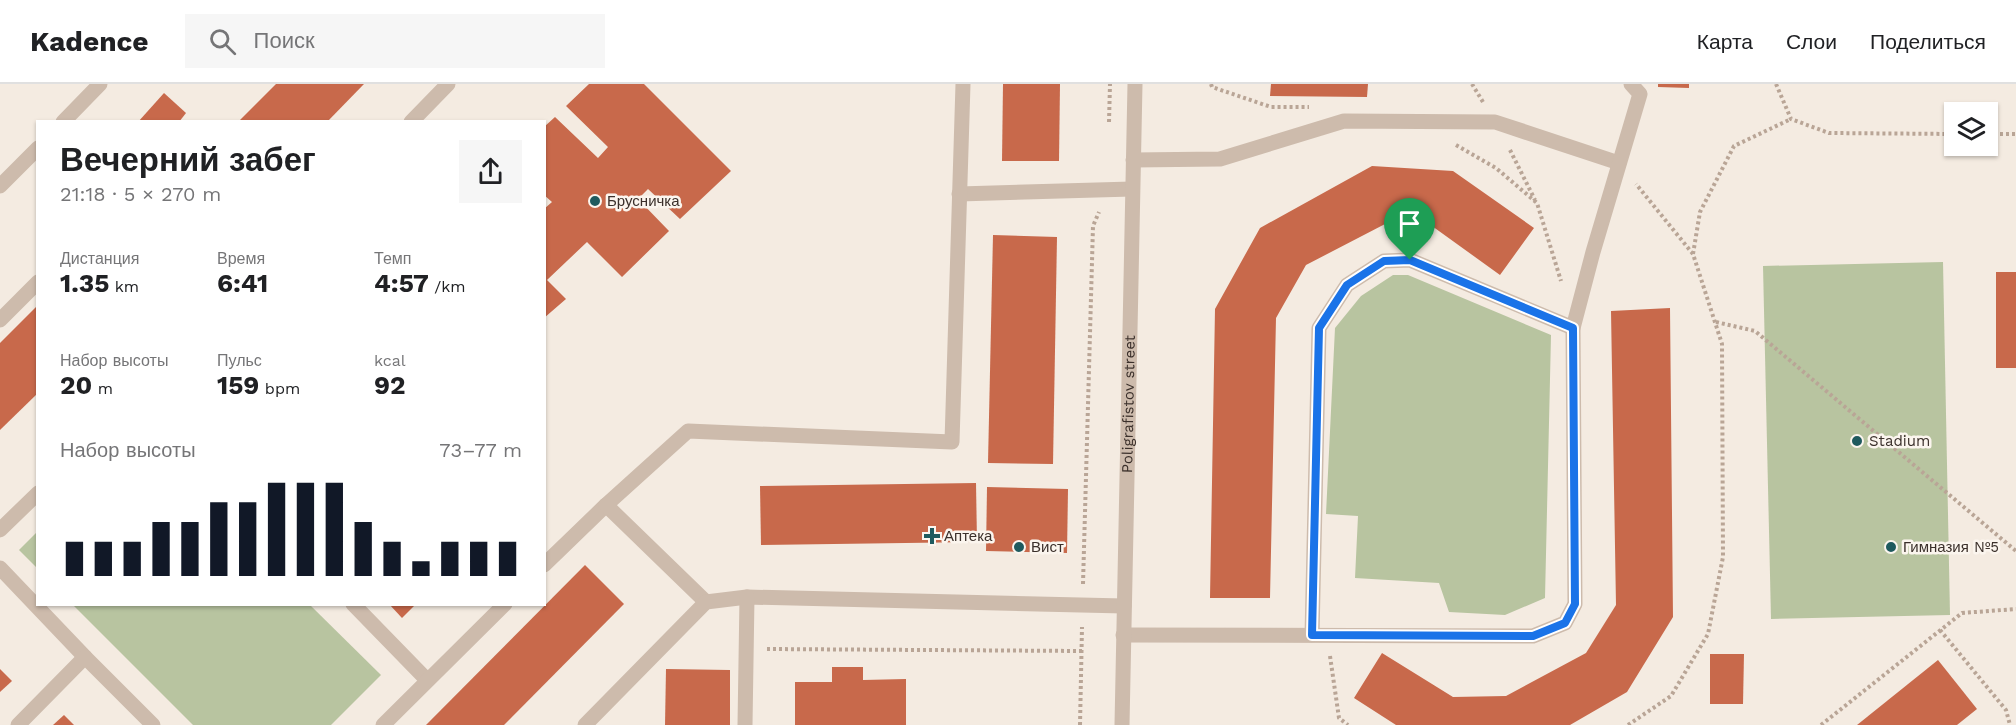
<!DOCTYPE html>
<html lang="ru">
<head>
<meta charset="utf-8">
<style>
  :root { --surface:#fff; --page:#f6f6f6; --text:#202124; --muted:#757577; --line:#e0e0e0; --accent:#111827 }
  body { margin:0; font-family:"Work Sans",sans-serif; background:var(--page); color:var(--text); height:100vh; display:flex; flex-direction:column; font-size:22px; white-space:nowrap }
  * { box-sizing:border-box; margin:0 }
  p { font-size:20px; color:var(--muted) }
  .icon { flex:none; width:33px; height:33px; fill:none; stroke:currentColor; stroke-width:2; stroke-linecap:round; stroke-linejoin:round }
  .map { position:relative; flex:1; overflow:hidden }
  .details { position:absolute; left:36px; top:36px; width:510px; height:486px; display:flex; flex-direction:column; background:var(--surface); border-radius:0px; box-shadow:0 2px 4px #0004 }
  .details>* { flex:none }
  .buttons { position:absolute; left:1944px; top:18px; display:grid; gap:12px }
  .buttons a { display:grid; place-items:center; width:54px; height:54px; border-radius:0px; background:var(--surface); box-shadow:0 2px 4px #0004; font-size:30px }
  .pin { position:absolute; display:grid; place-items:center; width:51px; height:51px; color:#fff; margin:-62px -26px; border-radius:50% 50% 50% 0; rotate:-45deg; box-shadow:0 0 6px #0007 }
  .pin .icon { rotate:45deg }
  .round { display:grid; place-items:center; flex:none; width:63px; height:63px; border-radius:0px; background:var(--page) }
  .overview { display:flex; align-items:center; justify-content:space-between; height:102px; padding:0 24px }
  h1 { font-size:33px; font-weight:700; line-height:45px }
  .stats { display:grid; grid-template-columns:repeat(3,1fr); gap:9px; height:102px; padding:6px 24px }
  .stats div { display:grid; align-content:center }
  .stats b { font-size:26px; font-weight:700 }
  .stats small { font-size:16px; font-weight:400 }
  .stats p { font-size:16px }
  .chart { height:168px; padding:12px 24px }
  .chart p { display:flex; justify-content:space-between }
  .chart svg { width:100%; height:108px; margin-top:6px; stroke:var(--accent); stroke-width:6 }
  header { display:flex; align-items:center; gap:36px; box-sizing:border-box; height:84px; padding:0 30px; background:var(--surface); border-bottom:2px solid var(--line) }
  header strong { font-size:28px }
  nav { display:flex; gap:33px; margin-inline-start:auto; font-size:21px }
  .search { width:420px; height:54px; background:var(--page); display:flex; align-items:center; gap:15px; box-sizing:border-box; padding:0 21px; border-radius:0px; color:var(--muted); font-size:22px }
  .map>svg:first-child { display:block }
</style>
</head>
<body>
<header>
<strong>Kadence</strong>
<div class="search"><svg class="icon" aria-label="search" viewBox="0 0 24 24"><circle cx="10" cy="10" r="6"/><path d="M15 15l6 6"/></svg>Поиск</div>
<nav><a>Карта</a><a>Слои</a><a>Поделиться</a></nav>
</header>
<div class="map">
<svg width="2016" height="641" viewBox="0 0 2016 641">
  <rect width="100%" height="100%" fill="#f4ebe1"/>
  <g fill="#b8c4a0">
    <path d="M1943,178L1950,531L1771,535L1763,182Z"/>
    <path d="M1393,191H1408L1551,251L1545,514L1505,531L1449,528L1439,499L1355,494L1358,432L1326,430L1335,244L1361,212Z"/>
    <path d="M37,448V484L19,466Z"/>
    <path d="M73,521H310L381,591L331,641H193Z"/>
  </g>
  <g fill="#c8694b">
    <path d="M276,0H364L327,38H238Z"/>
    <path d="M589,0H644L731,87L680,135L648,105L638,115L669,147L622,193L587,158L547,196L566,215L544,234V125L552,118L544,111V43L555,33L598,74L608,63L566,22Z"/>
    <path d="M1003,0H1060L1059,77H1002Z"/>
    <path d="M1271,0H1368L1367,13L1270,12Z"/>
    <path d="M1658,0H1689V4L1658,3Z"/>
    <path d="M164,9L186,29L179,38H138Z"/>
    <path d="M1372,82L1453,87L1534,144L1500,191L1432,142L1387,139L1306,181L1276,234L1270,514H1210L1215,225L1260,144Z"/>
    <path d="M993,151L1057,153L1053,380L988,379Z"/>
    <rect x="1996" y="188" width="20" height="96"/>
    <path d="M38,221V309L0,346V259Z"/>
    <path d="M1670,224L1673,533L1627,608L1570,641H1396L1354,614L1382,569L1453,613L1506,612L1586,569L1616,521L1611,227Z"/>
    <path d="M976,399L977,458L761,461L760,402Z"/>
    <path d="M987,403L1068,405L1067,469L986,467Z"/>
    <path d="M585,481L624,520L504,641H426Z"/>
    <path d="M389,520H416L402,534Z"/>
    <path d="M1710,570H1744L1743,620H1710Z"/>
    <path d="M1938,576L1977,625L1957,641H1857Z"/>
    <path d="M832,583H863V596L906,595V641H795V598H832Z"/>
    <path d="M0,585L12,597L0,608Z"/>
    <path d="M666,585L730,586V641H665Z"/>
    <path d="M64,631L74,641H53Z"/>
  </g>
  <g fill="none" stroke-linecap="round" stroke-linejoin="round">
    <g stroke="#b9a596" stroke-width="4" stroke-dasharray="3 3" stroke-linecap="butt">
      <path d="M1211,0L1212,3L1271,23H1309"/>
      <path d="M1472,0L1483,18"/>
      <path d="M1776,0L1791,35L1829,49L1954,50"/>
      <path d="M1109,38L1110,0"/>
      <path d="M1988,50H2016"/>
      <path d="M1456,61L1496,84L1537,119L1561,197"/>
      <path d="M1510,66L1535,116"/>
      <path d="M1693,170L1700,128L1734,62L1791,35"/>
      <path d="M1716,238L1755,247L2016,467"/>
      <path d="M1083,500L1093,142L1099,128"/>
      <path d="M1940,546L2006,626L2010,641"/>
      <path d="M767,565L1082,567"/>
      <path d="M1330,572L1339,634L1348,641"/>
      <path d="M1080,641L1082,543"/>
      <path d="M1628,641L1671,612L1708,550L1723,473L1722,260L1693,170L1636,100"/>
      <path d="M1821,641L1962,529L2016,525"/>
    </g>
    <g stroke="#cdbbac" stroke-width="15">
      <path d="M411,38L448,0"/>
      <path d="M1133,76L1220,75L1344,37L1495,38L1619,79"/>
      <path d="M959,110L1132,105"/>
      <path d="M0,236L38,198"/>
      <path d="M0,446L38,409"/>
      <path d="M544,481L606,421"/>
      <path d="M0,484L85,573"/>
      <path d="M706,518L606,421L688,347L952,358L963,0"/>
      <path d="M353,520L427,596"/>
      <path d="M1123,551L1533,552L1565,539L1575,520L1573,244L1593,168L1640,10L1631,0"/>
      <path d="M1312,551L1319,244L1347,201L1384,177L1410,176L1573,244"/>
      <path d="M18,641L85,573L153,641"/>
      <path d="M383,641L505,520"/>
      <path d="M585,641L706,518L747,513L1124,522"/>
      <path d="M745,641L747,513"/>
    </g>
    <g stroke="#cdbbac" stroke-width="15">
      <path d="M63,38L100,0"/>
      <path d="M0,102L38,64"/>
      <path id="s1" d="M1122,641L1135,0"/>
    </g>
  </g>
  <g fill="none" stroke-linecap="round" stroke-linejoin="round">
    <g stroke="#fff" stroke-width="12">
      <path id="route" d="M1410,176L1573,244L1575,520L1565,539L1533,552L1312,551L1319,244L1347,201L1384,177Z"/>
    </g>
    <use href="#route" stroke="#1a73e8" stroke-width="8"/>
  </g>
  <g fill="#1f5a5e" stroke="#fbf5ee" stroke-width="2">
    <circle cx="595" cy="117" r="6"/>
    <circle cx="1857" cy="357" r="6"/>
    <path d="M929 443h6v6h6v6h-6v6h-6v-6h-6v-6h6z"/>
    <circle cx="1019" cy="463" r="6"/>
    <circle cx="1891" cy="463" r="6"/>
  </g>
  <g text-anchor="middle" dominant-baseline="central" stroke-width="5" stroke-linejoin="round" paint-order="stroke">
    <g font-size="15" fill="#3b302b" stroke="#fbf5ee" text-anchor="start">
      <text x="607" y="117">Брусничка</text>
      <text x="1869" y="357">Stadium</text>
      <text x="944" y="452">Аптека</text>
      <text x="1031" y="463">Вист</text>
      <text x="1903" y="463">Гимназия №5</text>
    </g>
    <g font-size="15" fill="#3b302b" stroke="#fbf5ee">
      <text stroke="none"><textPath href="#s1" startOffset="321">Poligrafistov street</textPath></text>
    </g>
  </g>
</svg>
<div class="buttons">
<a><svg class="icon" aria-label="layers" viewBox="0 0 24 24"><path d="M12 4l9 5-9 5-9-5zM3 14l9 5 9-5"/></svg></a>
</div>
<div class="pin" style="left:1410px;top:176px;background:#1e9e55"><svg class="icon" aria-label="arrive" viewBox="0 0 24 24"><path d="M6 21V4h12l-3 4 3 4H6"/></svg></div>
<section class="details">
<div class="overview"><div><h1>Вечерний забег</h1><p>21:18 · 5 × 270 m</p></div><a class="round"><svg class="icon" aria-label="share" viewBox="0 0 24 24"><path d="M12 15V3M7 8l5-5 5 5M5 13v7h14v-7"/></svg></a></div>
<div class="stats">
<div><p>Дистанция</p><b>1.35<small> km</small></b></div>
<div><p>Время</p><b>6:41</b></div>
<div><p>Темп</p><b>4:57<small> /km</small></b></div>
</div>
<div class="stats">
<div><p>Набор высоты</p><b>20<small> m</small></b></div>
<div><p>Пульс</p><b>159<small> bpm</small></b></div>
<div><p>kcal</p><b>92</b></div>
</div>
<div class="chart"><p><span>Набор высоты</span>73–77 m</p>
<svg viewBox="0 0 160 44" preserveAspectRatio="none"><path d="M5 44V30M15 44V30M25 44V30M35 44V22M45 44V22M55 44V14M65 44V14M75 44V6M85 44V6M95 44V6M105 44V22M115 44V30M125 44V38M135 44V30M145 44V30M155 44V30"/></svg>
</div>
</section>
</div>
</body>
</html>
